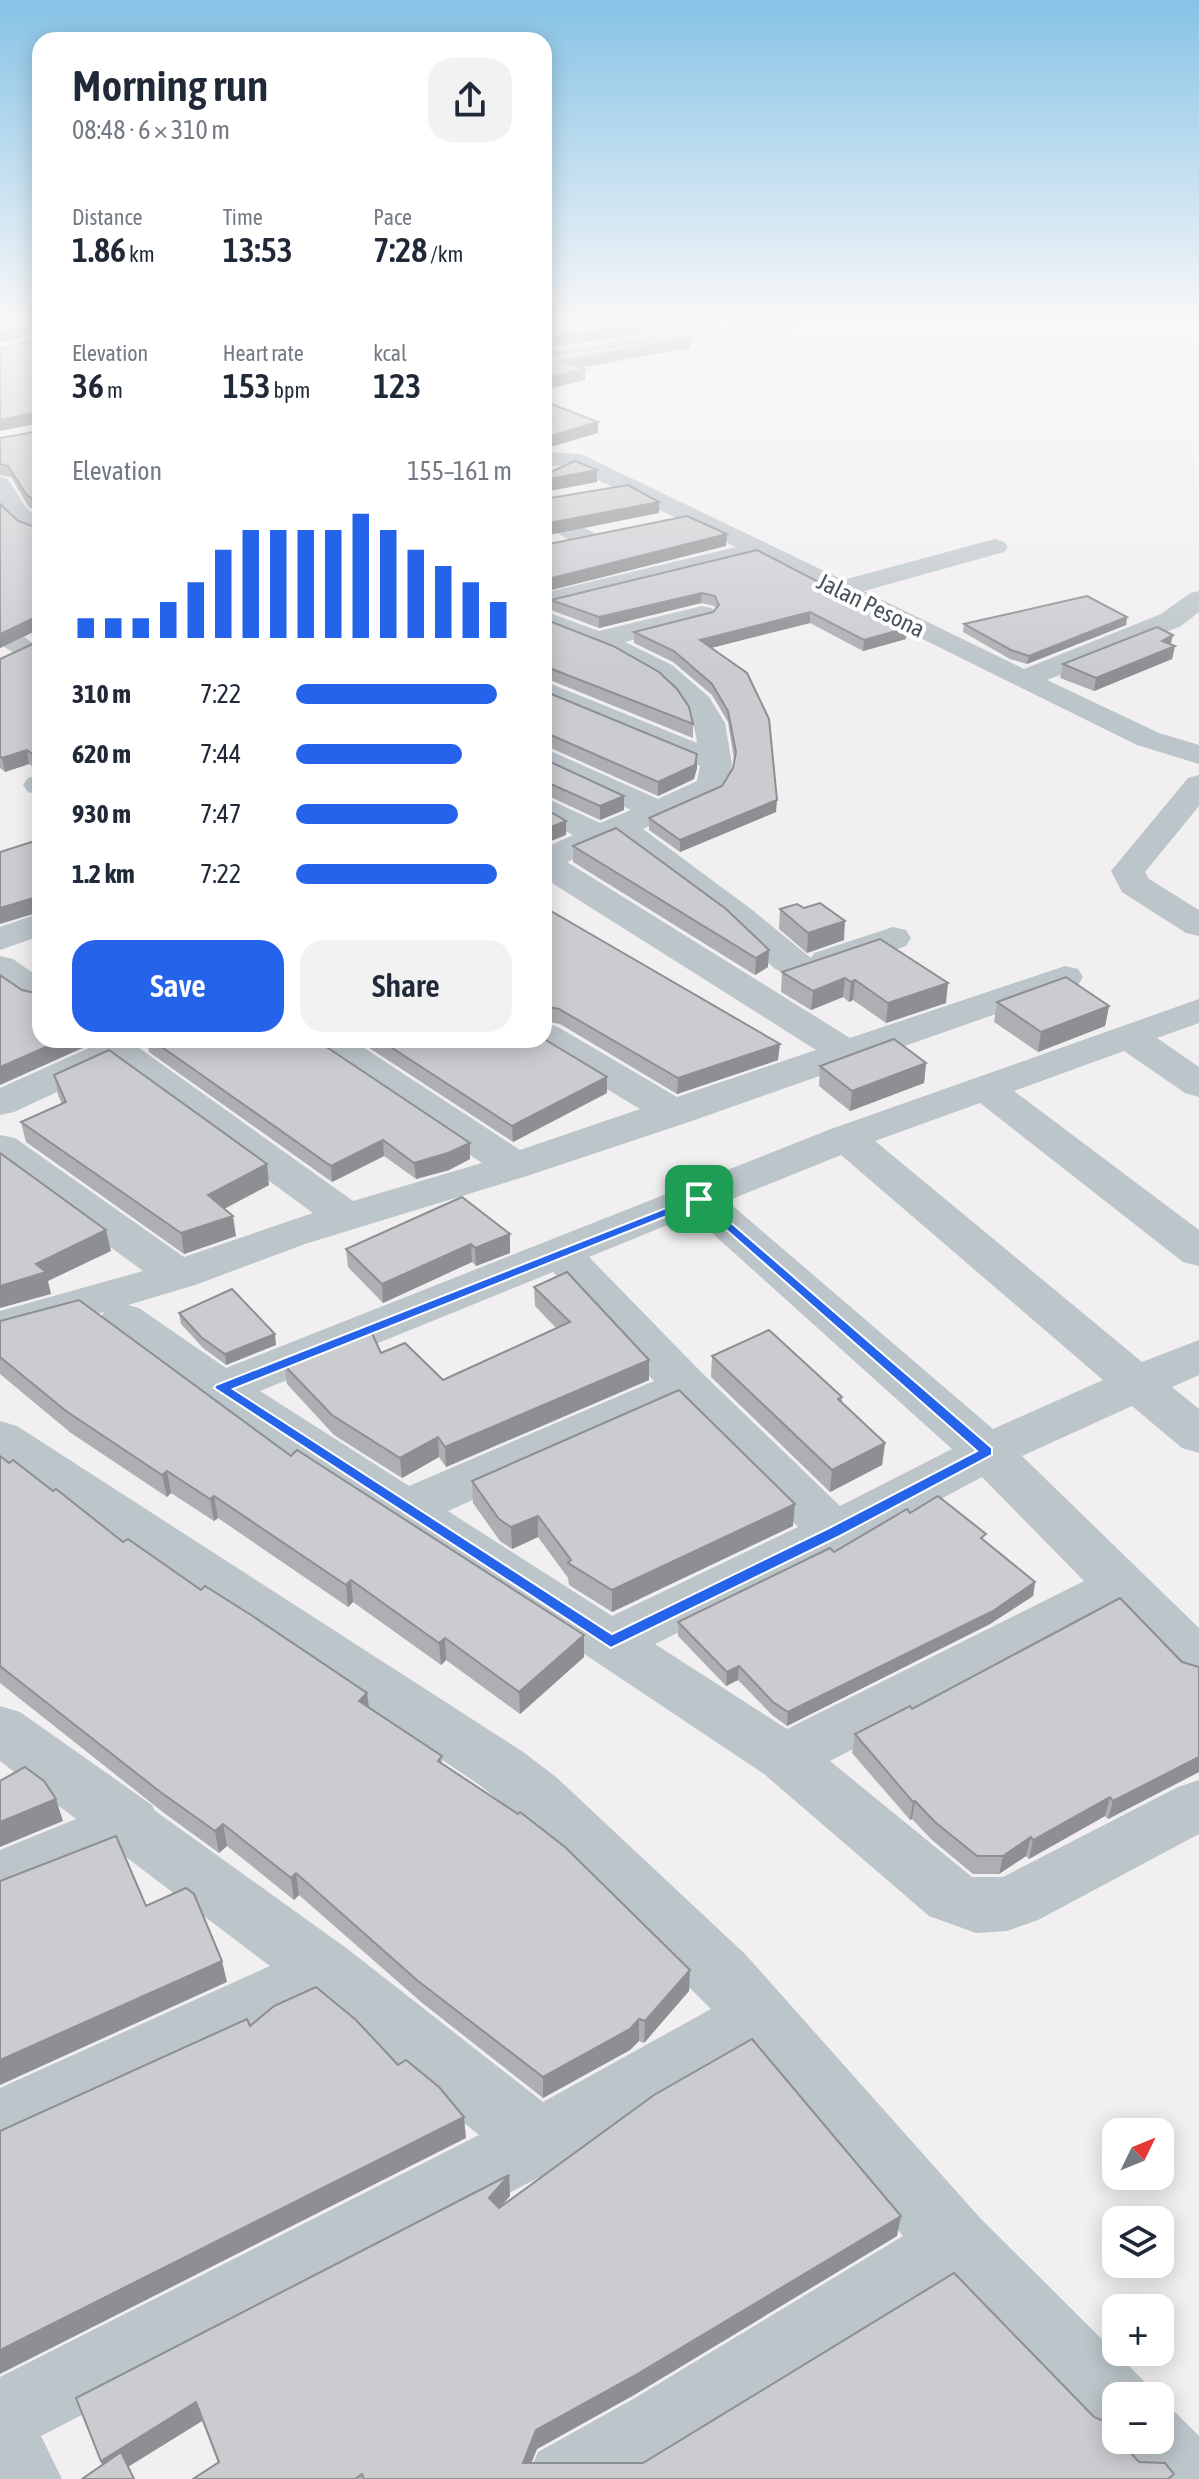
<!DOCTYPE html>
<html lang="en">
<head>
<meta charset="utf-8">
<style>
  :root { --surface:#fff; --page:#f2f2f3; --text:#1f2937; --muted:#747a83; --accent:#2563eb }
  body { margin:0; font-family:"Asap Condensed",sans-serif; background:var(--page); color:var(--text); height:100vh; display:flex; flex-direction:column; font-size:30px; white-space:nowrap }
  * { box-sizing:border-box; margin:0 }
  p { font-size:26px; color:var(--muted) }
  .icon { flex:none; width:44px; height:44px; fill:none; stroke:currentColor; stroke-width:2; stroke-linecap:round; stroke-linejoin:round }
  .map { position:relative; flex:1; overflow:hidden }
  .details { position:absolute; left:32px; top:32px; width:520px; height:1016px; display:flex; flex-direction:column; background:var(--surface); border-radius:24px; box-shadow:0 4px 20px #0003 }
  .details>* { flex:none }
  .needle { width:52px; rotate:47deg }
  .tools { position:absolute; left:1102px; top:2118px; display:grid; gap:16px }
  .tools a { display:grid; place-items:center; width:72px; height:72px; border-radius:16px; background:var(--surface); box-shadow:0 4px 20px #0003; font-size:40px }
  .pin { position:absolute; display:grid; place-items:center; width:68px; height:68px; color:#fff; margin:-34px; border-radius:16px; box-shadow:0 4px 12px #0006 }
  .round { display:grid; place-items:center; flex:none; width:84px; height:84px; border-radius:24px; background:var(--page) }
  .overview { display:flex; align-items:center; justify-content:space-between; height:136px; padding:0 40px }
  h1 { font-size:44px; font-weight:600; line-height:60px }
  .figures { display:grid; grid-template-columns:repeat(3,1fr); gap:12px; height:136px; padding:8px 40px }
  .figures div { display:grid; align-content:center }
  .figures b { font-size:34px; font-weight:600 }
  .figures small { font-size:22px; font-weight:400 }
  .figures p { font-size:22px }
  .chart { height:224px; padding:16px 40px }
  .chart p { display:flex; justify-content:space-between }
  .chart svg { width:100%; height:144px; margin-top:8px; stroke:var(--accent); stroke-width:6 }
  .action { display:flex; gap:16px; margin-top:auto; padding:16px 40px }
  .action a { flex:1; height:92px; border-radius:24px; background:var(--accent); color:#fff; font-size:32px; font-weight:600; line-height:92px; text-align:center }
  .action a+a { background:var(--page); color:var(--text) }
  ul { padding:0 40px; list-style:none; font-size:26px }
  li { display:grid; grid-template-columns:128px 96px 1fr; align-items:center; height:60px }
  li i { height:20px; border-radius:10px; background:var(--accent) }
  .map>svg:first-child { display:block }
</style>
</head>
<body>
<div class="map">
<svg width="1199" height="2479" viewBox="0 0 1199 2479">
  <rect width="100%" height="100%" fill="#f1eff0"/>
  <g fill="none" stroke-linecap="round" stroke-linejoin="round">
    <g fill="#bcc5ca" fill-rule="evenodd">
      <path d="M753,322H808L799,328L544,362V350Z"/>
      <path d="M544,452L581,454L843,580L995,539L1004,542L1008,547L1004,552L864,591L1024,669L1161,614L1190,593L1199,591V612L1181,626L1047,680L1159,733L1199,745V764L1137,745L757,557L544,609V593L736,547L569,466H544Z"/>
      <path d="M0,477L8,479L26,508L40,519V539C26,536 3,519 0,504C0,496 0,485 0,477Z"/>
      <path d="M544,507L596,534L600,539L596,544C577,549 560,534 544,524Z"/>
      <path d="M702,606L712,608L716,614L712,620L625,642L672,665L709,697L725,723L732,764L730,778L720,795L643,829L751,909L811,958L814,953L893,927L906,930L911,938L906,946L840,969L820,970L816,977L803,980L775,969L727,923L616,841L567,862L850,1038L1065,966L1078,969L1083,977L1078,985L689,1122L530,1175L305,1244L195,1285L128,1305L139,1308L226,1368L831,1129L1199,999V1023L1157,1038L1199,1067V1097L1185,1093L1124,1051L1014,1091L1199,1230V1266L1183,1262L980,1103L875,1141L1142,1362L1199,1340V1375L1172,1387L1199,1409V1453L1182,1448L1132,1406L1022,1456L1199,1628V1684L1179,1678L1116,1613L830,1761L972,1877H1003L1178,1787L1199,1780V1834L1038,1920L1007,1931L976,1933L929,1916L764,1774L204,1400L107,1330L100,1319L104,1312L0,1342V1311L143,1271L0,1166V1135L15,1138L184,1257L313,1213L113,1066L14,1112L0,1115V1088L89,1048L84,1040H128L353,1201L482,1163L312,1048L307,1040H352L520,1150L640,1109L530,1043L528,1040H544V1023L558,1027L677,1097L816,1050L544,878V848L573,835L544,820V797L600,823L631,810L544,769V748L658,799L697,781L700,766L544,701V681L697,743C693,676 595,650 544,629V611L599,631ZM841,1155L1103,1380L993,1429L727,1201ZM692,1215L952,1449L840,1506L703,1374L589,1257ZM553,1272L654,1381L409,1486L260,1391ZM679,1408L798,1527L612,1616L448,1511ZM982,1477L1084,1581L787,1729L655,1644L853,1546Z"/>
      <path d="M0,624L10,626L39,648L35,654C20,658 12,652 0,644Z"/>
      <path d="M39,775L40,795L28,792L23,785L28,778Z"/>
      <path d="M1199,775V806L1145,872L1149,879L1199,910V936L1186,933L1122,892L1111,871L1188,778Z"/>
      <path d="M40,913V936L0,950V927Z"/>
      <path d="M0,956L13,959L40,978V1006L27,1003L0,984Z"/>
      <path d="M0,1421L17,1426L523,1752L556,1777L745,1954L981,2219L1143,2380L1149,2396H1116V2440H1160V2406L1176,2413L1199,2436V2479H1133L1122,2467L1112,2443L1089,2434L950,2289L641,2479H526L538,2452L635,2398L903,2236L751,2056L563,2165L41,2436L62,2479H0V2377L479,2135L320,2005L0,2155V2088L270,1966L122,1854L0,1905V1850L76,1819L0,1761V1706L20,1712L152,1805L154,1810L349,1950L543,2102L711,2009L514,1813L481,1786L0,1462Z"/>
    </g>
  </g>
  <g fill="#aeafb3">
    <path d="M40,431V771L29,764L5,772L0,768V659L39,641L40,629L0,648V504L18,521L40,529V515L28,506L11,477L0,475V438Z"/>
    <path d="M757,550L906,639L863,651L810,623L711,648L776,812L680,852L649,830V818L722,786L733,768L734,760L728,722L712,695L673,662L634,643V632L713,612L716,609L714,606L701,603L599,628L551,610V600Z"/>
    <path d="M1127,617L1126,625L1027,664L1010,659L963,632L964,624Z"/>
    <path d="M544,619L693,724V738L545,678L544,679Z"/>
    <path d="M1171,644L1175,646L1172,659L1094,691L1060,678L1063,664Z"/>
    <path d="M544,691L697,768L694,779L658,796L544,745Z"/>
    <path d="M544,759L624,810L600,820L544,794Z"/>
    <path d="M616,828L768,967L755,975L573,862V846Z"/>
    <path d="M544,907L778,1060L677,1094L560,1024L544,1021Z"/>
    <path d="M804,908L844,940L807,953L779,929L780,909Z"/>
    <path d="M880,939L946,1003L886,1023L853,1000L849,1002L843,997L811,1010L781,992L782,972Z"/>
    <path d="M997,1002L1109,1006L1105,1026L1038,1052L994,1022Z"/>
    <path d="M147,1040H316L470,1159L449,1170L416,1179L384,1156L332,1182L149,1052Z"/>
    <path d="M357,1040H544L607,1093L513,1142Z"/>
    <path d="M926,1063L924,1083L850,1111L819,1086L820,1066Z"/>
    <path d="M54,1075L269,1185L224,1208L236,1236L184,1254L26,1142L21,1122L62,1104L58,1095Z"/>
    <path d="M510,1234V1253L476,1266L472,1262L383,1303L348,1267L346,1249Z"/>
    <path d="M534,1287L649,1380L446,1467L439,1457L402,1478L334,1435L287,1384L284,1365L381,1353L443,1380L556,1328L535,1306Z"/>
    <path d="M179,1313L276,1345L226,1365L203,1348L181,1324Z"/>
    <path d="M0,1321L291,1456L584,1657L520,1714L446,1660L441,1665L353,1602L348,1607L218,1518L214,1521L171,1493L167,1497L71,1433L0,1374Z"/>
    <path d="M712,1356L842,1397V1403L885,1443L882,1465L830,1492L711,1377Z"/>
    <path d="M0,1456L53,1491L123,1542L442,1756V1764L690,1970L689,1991L644,2043L639,2041L630,2050L543,2098L421,2002L299,1895L294,1900L227,1846L219,1853L164,1813L0,1683Z"/>
    <path d="M472,1481L793,1526L612,1612L569,1585L568,1578L538,1537L512,1549L500,1541L473,1503Z"/>
    <path d="M910,1513L984,1541L1035,1582L1033,1596L990,1624L787,1726L772,1715L738,1680L726,1686L678,1636V1622L834,1552Z"/>
    <path d="M1182,1662L1199,1667V1772L1108,1819L1105,1816L1029,1859L1026,1856L999,1874H973L932,1840L912,1819L910,1820L852,1753L855,1734L912,1709Z"/>
    <path d="M509,2175L510,2196L501,2206L897,2236L634,2395L537,2449L531,2463H643L1094,2417L1139,2462L1172,2479H193L218,2463L202,2421L128,2467L102,2465L76,2398Z"/>
  </g>
  <g fill="#8d8f92">
    <path d="M657,322L726,323L544,348V338Z"/>
    <path d="M38,324L39,334L0,342V331Z"/>
    <path d="M690,338V348L562,371L561,361Z"/>
    <path d="M585,369V380L544,390V379Z"/>
    <path d="M38,412L40,423L0,431V420Z"/>
    <path d="M598,422V433L544,449V438Z"/>
    <path d="M597,470V482L544,492V480Z"/>
    <path d="M659,502V513L544,536V524Z"/>
    <path d="M727,534L726,546L544,592V580Z"/>
    <path d="M702,593L701,603L599,628V617Z"/>
    <path d="M810,612V623L699,651L700,640Z"/>
    <path d="M36,617L39,629L0,648V634Z"/>
    <path d="M1127,617L1126,625L1027,664L1029,656Z"/>
    <path d="M907,628L906,639L863,651L864,640Z"/>
    <path d="M1173,635L1170,647L1175,646L1172,659L1094,691L1096,678Z"/>
    <path d="M27,750L29,764L5,772L2,758Z"/>
    <path d="M697,754V768L694,779L658,796V782Z"/>
    <path d="M624,796V810L600,820V806Z"/>
    <path d="M777,800L776,812L680,852V840Z"/>
    <path d="M566,821V835L544,844V830Z"/>
    <path d="M40,896V912L0,924V908Z"/>
    <path d="M845,921L844,940L807,953L808,933Z"/>
    <path d="M769,950L768,967L755,975L756,958Z"/>
    <path d="M845,978L843,997L811,1010L813,991Z"/>
    <path d="M855,980L853,1000L849,1002L851,982Z"/>
    <path d="M948,983L946,1003L886,1023L888,1003Z"/>
    <path d="M1109,1006L1105,1026L1038,1052L1041,1032Z"/>
    <path d="M62,1040H83L85,1047L0,1085V1067Z"/>
    <path d="M780,1044L778,1060L677,1094L678,1078Z"/>
    <path d="M926,1063L924,1083L850,1111L852,1091Z"/>
    <path d="M607,1077V1093L513,1142L512,1126Z"/>
    <path d="M383,1140L384,1156L332,1182L331,1166Z"/>
    <path d="M470,1143V1159L449,1170L416,1179L414,1163Z"/>
    <path d="M267,1164L269,1185L211,1216L208,1195Z"/>
    <path d="M233,1216L236,1236L184,1254L181,1233Z"/>
    <path d="M106,1230L111,1251L48,1281L51,1294L0,1308V1286L36,1264Z"/>
    <path d="M510,1234V1253L476,1266L475,1248Z"/>
    <path d="M471,1244L472,1262L383,1303L382,1284Z"/>
    <path d="M275,1334L276,1345L226,1365L225,1354Z"/>
    <path d="M649,1360V1380L446,1467L445,1447Z"/>
    <path d="M438,1437L439,1457L402,1478L400,1458Z"/>
    <path d="M885,1443L882,1465L830,1492L832,1470Z"/>
    <path d="M167,1471L171,1493L167,1497L162,1475Z"/>
    <path d="M214,1496L218,1518L214,1521L210,1499Z"/>
    <path d="M795,1504L793,1526L612,1612V1590Z"/>
    <path d="M538,1516V1537L512,1549L511,1527Z"/>
    <path d="M351,1580L353,1602L348,1607L346,1585Z"/>
    <path d="M1035,1582L1033,1596L990,1624L787,1726L788,1712Z"/>
    <path d="M584,1635V1657L520,1714L519,1692Z"/>
    <path d="M445,1638L446,1660L441,1665L439,1643Z"/>
    <path d="M739,1666L738,1680L726,1686L727,1672Z"/>
    <path d="M367,1693L370,1715L359,1701Z"/>
    <path d="M1199,1757V1772L1108,1819L1113,1801Z"/>
    <path d="M1110,1797L1105,1816L1029,1859L1033,1840Z"/>
    <path d="M56,1799L63,1821L0,1847V1822Z"/>
    <path d="M915,1801L912,1819L910,1820L913,1802Z"/>
    <path d="M223,1824L227,1846L219,1853L215,1831Z"/>
    <path d="M1031,1837L1026,1856L999,1874L1003,1856Z"/>
    <path d="M296,1873L299,1895L294,1900L291,1878Z"/>
    <path d="M222,1961L227,1982L0,2085V2060Z"/>
    <path d="M690,1970L689,1991L644,2043L645,2021Z"/>
    <path d="M639,2019V2041L630,2050L543,2098V2077Z"/>
    <path d="M464,2117L466,2138L0,2374V2350Z"/>
    <path d="M509,2175L510,2196L491,2218L489,2198Z"/>
    <path d="M901,2216L897,2236L634,2395L537,2449L525,2479L523,2463L536,2430Z"/>
    <path d="M196,2402L202,2421L108,2479L101,2461Z"/>
  </g>
  <g fill="#caccd0" stroke="#8d8f92" stroke-width="2">
    <path d="M0,322H40V326L38,324L0,331Z"/>
    <path d="M544,322H657L544,338Z"/>
    <path d="M687,336L690,338L561,361L585,369L544,379V355Z"/>
    <path d="M40,339V414L38,412L0,420V349Z"/>
    <path d="M544,401L598,422L544,438Z"/>
    <path d="M40,431V617H36L0,634V504L18,521L40,529V505L26,494L8,466L0,464V438Z"/>
    <path d="M575,461L597,470L544,480V475Z"/>
    <path d="M628,485L659,502L544,524V499Z"/>
    <path d="M687,516L727,534L544,580V545Z"/>
    <path d="M757,550L907,628L864,640L810,612L700,640L747,673L769,719L777,800L680,840L649,818L722,786L733,768L736,752L728,711L712,684L674,651L634,632L713,612L719,605L715,596L702,593L599,617L551,600Z"/>
    <path d="M1087,596L1127,617L1029,656L1011,650L964,624Z"/>
    <path d="M40,619V759L27,750L2,758L0,756V659L39,641Z"/>
    <path d="M544,619L613,646L659,672L677,689L689,707L693,724L544,666Z"/>
    <path d="M1157,627L1173,635L1162,641L1175,646L1096,678L1063,664Z"/>
    <path d="M544,691L697,754L695,765L658,782L544,732Z"/>
    <path d="M544,759L624,796L600,806L544,781Z"/>
    <path d="M544,808L566,821L544,830Z"/>
    <path d="M616,828L726,909L769,950L756,958L573,846Z"/>
    <path d="M40,834V896L0,908V852L38,840Z"/>
    <path d="M820,903L845,921L808,933L780,909L797,904L804,908Z"/>
    <path d="M544,907L780,1044L678,1078L559,1009L544,1006Z"/>
    <path d="M880,939L948,983L888,1003L855,980L851,982L845,978L813,991L782,972Z"/>
    <path d="M0,975L22,990L35,993L40,997V1040H62L0,1067Z"/>
    <path d="M1066,977L1109,1006L1041,1032L997,1002Z"/>
    <path d="M544,1039L607,1077L512,1126L380,1040Z"/>
    <path d="M894,1039L926,1063L852,1091L820,1066Z"/>
    <path d="M152,1040H316L470,1143L448,1153L414,1163L383,1140L331,1166Z"/>
    <path d="M109,1050L267,1164L208,1195L233,1216L181,1233L21,1122L66,1102L54,1075Z"/>
    <path d="M0,1153L106,1230L36,1264L46,1272L0,1286Z"/>
    <path d="M462,1197L510,1234L475,1248L471,1244L382,1284L346,1249Z"/>
    <path d="M567,1272L649,1360L445,1447L438,1437L400,1458L332,1415L284,1365L370,1329L381,1353L405,1343L443,1380L570,1322L534,1287Z"/>
    <path d="M232,1289L275,1334L225,1354L201,1337L179,1313Z"/>
    <path d="M79,1300L291,1456L297,1450L584,1635L519,1692L445,1638L439,1643L351,1580L346,1585L214,1496L210,1499L167,1471L162,1475L66,1411L0,1357V1321Z"/>
    <path d="M769,1330L842,1397L838,1399L885,1443L832,1470L712,1356Z"/>
    <path d="M679,1390L795,1504L612,1590L568,1563L571,1560L538,1516L511,1527L499,1519L472,1481Z"/>
    <path d="M0,1456L9,1463L13,1460L53,1491L56,1489L123,1542L128,1539L201,1590L205,1586L251,1615L367,1693L359,1701L442,1756L438,1761L518,1814L520,1812L565,1847L690,1970L645,2021L639,2019L630,2029L543,2077L418,1981L296,1873L291,1878L223,1824L215,1831L159,1791L0,1666Z"/>
    <path d="M938,1496L986,1534L981,1538L1035,1582L993,1611L788,1712L773,1702L739,1666L727,1672L678,1622L830,1548L834,1552L907,1509L910,1513Z"/>
    <path d="M1120,1598L1182,1662L1199,1667V1757L1113,1801L1110,1797L1033,1840L1031,1837L1003,1856H977L935,1822L915,1801L913,1802L855,1734L910,1706L912,1709Z"/>
    <path d="M25,1767L44,1781L56,1799L0,1822V1781Z"/>
    <path d="M116,1836L146,1906L186,1888L194,1894L222,1961L0,2060V1881Z"/>
    <path d="M316,1987L356,2020L398,2065L406,2060L439,2087L464,2117L0,2350V2131L247,2019L250,2026L274,2006Z"/>
    <path d="M752,2039L901,2216L634,2376L536,2430L523,2463H643L954,2273L1094,2417L1116,2426V2440H1123L1127,2449L1139,2462L1165,2463L1174,2474L1168,2479H364L362,2474L355,2479H193L219,2462L196,2402L101,2461L76,2398L509,2175L489,2198L499,2208L654,2095Z"/>
    <path d="M121,2452L134,2479H82Z"/>
  </g>
  <linearGradient id="sky" x2="0" y2="1"><stop stop-color="#86c3e6"/><stop offset="0.48" stop-color="#f9f8f8"/><stop offset="1" stop-color="#f9f8f8" stop-opacity="0"/></linearGradient>
  <rect width="1199" height="669" fill="url(#sky)"/>
  <path fill="#2563eb" stroke="#fff" stroke-width="2" fill-rule="evenodd" d="M699,1195L992,1448V1455L840,1536L611,1648L214,1388L216,1385ZM697,1204L977,1451L829,1528L612,1634L233,1389Z"/>
  <g text-anchor="middle" dominant-baseline="central" stroke-width="8" stroke-linejoin="round" paint-order="stroke">
    <g font-size="24" fill="#49545b" stroke="#fff">
      <text transform="translate(871 605) rotate(26)">Jalan Pesona</text>
    </g>
  </g>
</svg>
<div class="tools">
<a><svg class="needle" viewBox="-14 -14 28 28"><path d="M0-13l5 13h-10z" fill="#e53935"/><path d="M0 13l5-13h-10z" fill="#747a83"/></svg></a>
<a><svg class="icon" aria-label="layers" viewBox="0 0 24 24"><path d="M12 4l9 5-9 5-9-5zM3 14l9 5 9-5"/></svg></a>
<a>+</a>
<a>−</a>
</div>
<div class="pin" style="left:699px;top:1199px;background:#1e9e55"><svg class="icon" aria-label="arrive" viewBox="0 0 24 24"><path d="M6 21V4h12l-3 4 3 4H6"/></svg></div>
<section class="details">
<div class="overview"><div><h1>Morning run</h1><p>08:48 · 6 × 310 m</p></div><a class="round"><svg class="icon" aria-label="share" viewBox="0 0 24 24"><path d="M12 15V3M7 8l5-5 5 5M5 13v7h14v-7"/></svg></a></div>
<div class="figures">
<div><p>Distance</p><b>1.86<small> km</small></b></div>
<div><p>Time</p><b>13:53</b></div>
<div><p>Pace</p><b>7:28<small> /km</small></b></div>
</div>
<div class="figures">
<div><p>Elevation</p><b>36<small> m</small></b></div>
<div><p>Heart rate</p><b>153<small> bpm</small></b></div>
<div><p>kcal</p><b>123</b></div>
</div>
<div class="chart"><p><span>Elevation</span>155–161 m</p>
<svg viewBox="0 0 160 44" preserveAspectRatio="none"><path d="M5 44V38M15 44V38M25 44V38M35 44V33M45 44V27M55 44V17M65 44V11M75 44V11M85 44V11M95 44V11M105 44V6M115 44V11M125 44V17M135 44V22M145 44V27M155 44V33"/></svg>
</div>
<ul>
<li><b>310 m</b>7:22<i style="width:93%"></i></li>
<li><b>620 m</b>7:44<i style="width:77%"></i></li>
<li><b>930 m</b>7:47<i style="width:75%"></i></li>
<li><b>1.2 km</b>7:22<i style="width:93%"></i></li>
</ul>
<div class="action"><a>Save</a><a>Share</a></div>
</section>
</div>
</body>
</html>
